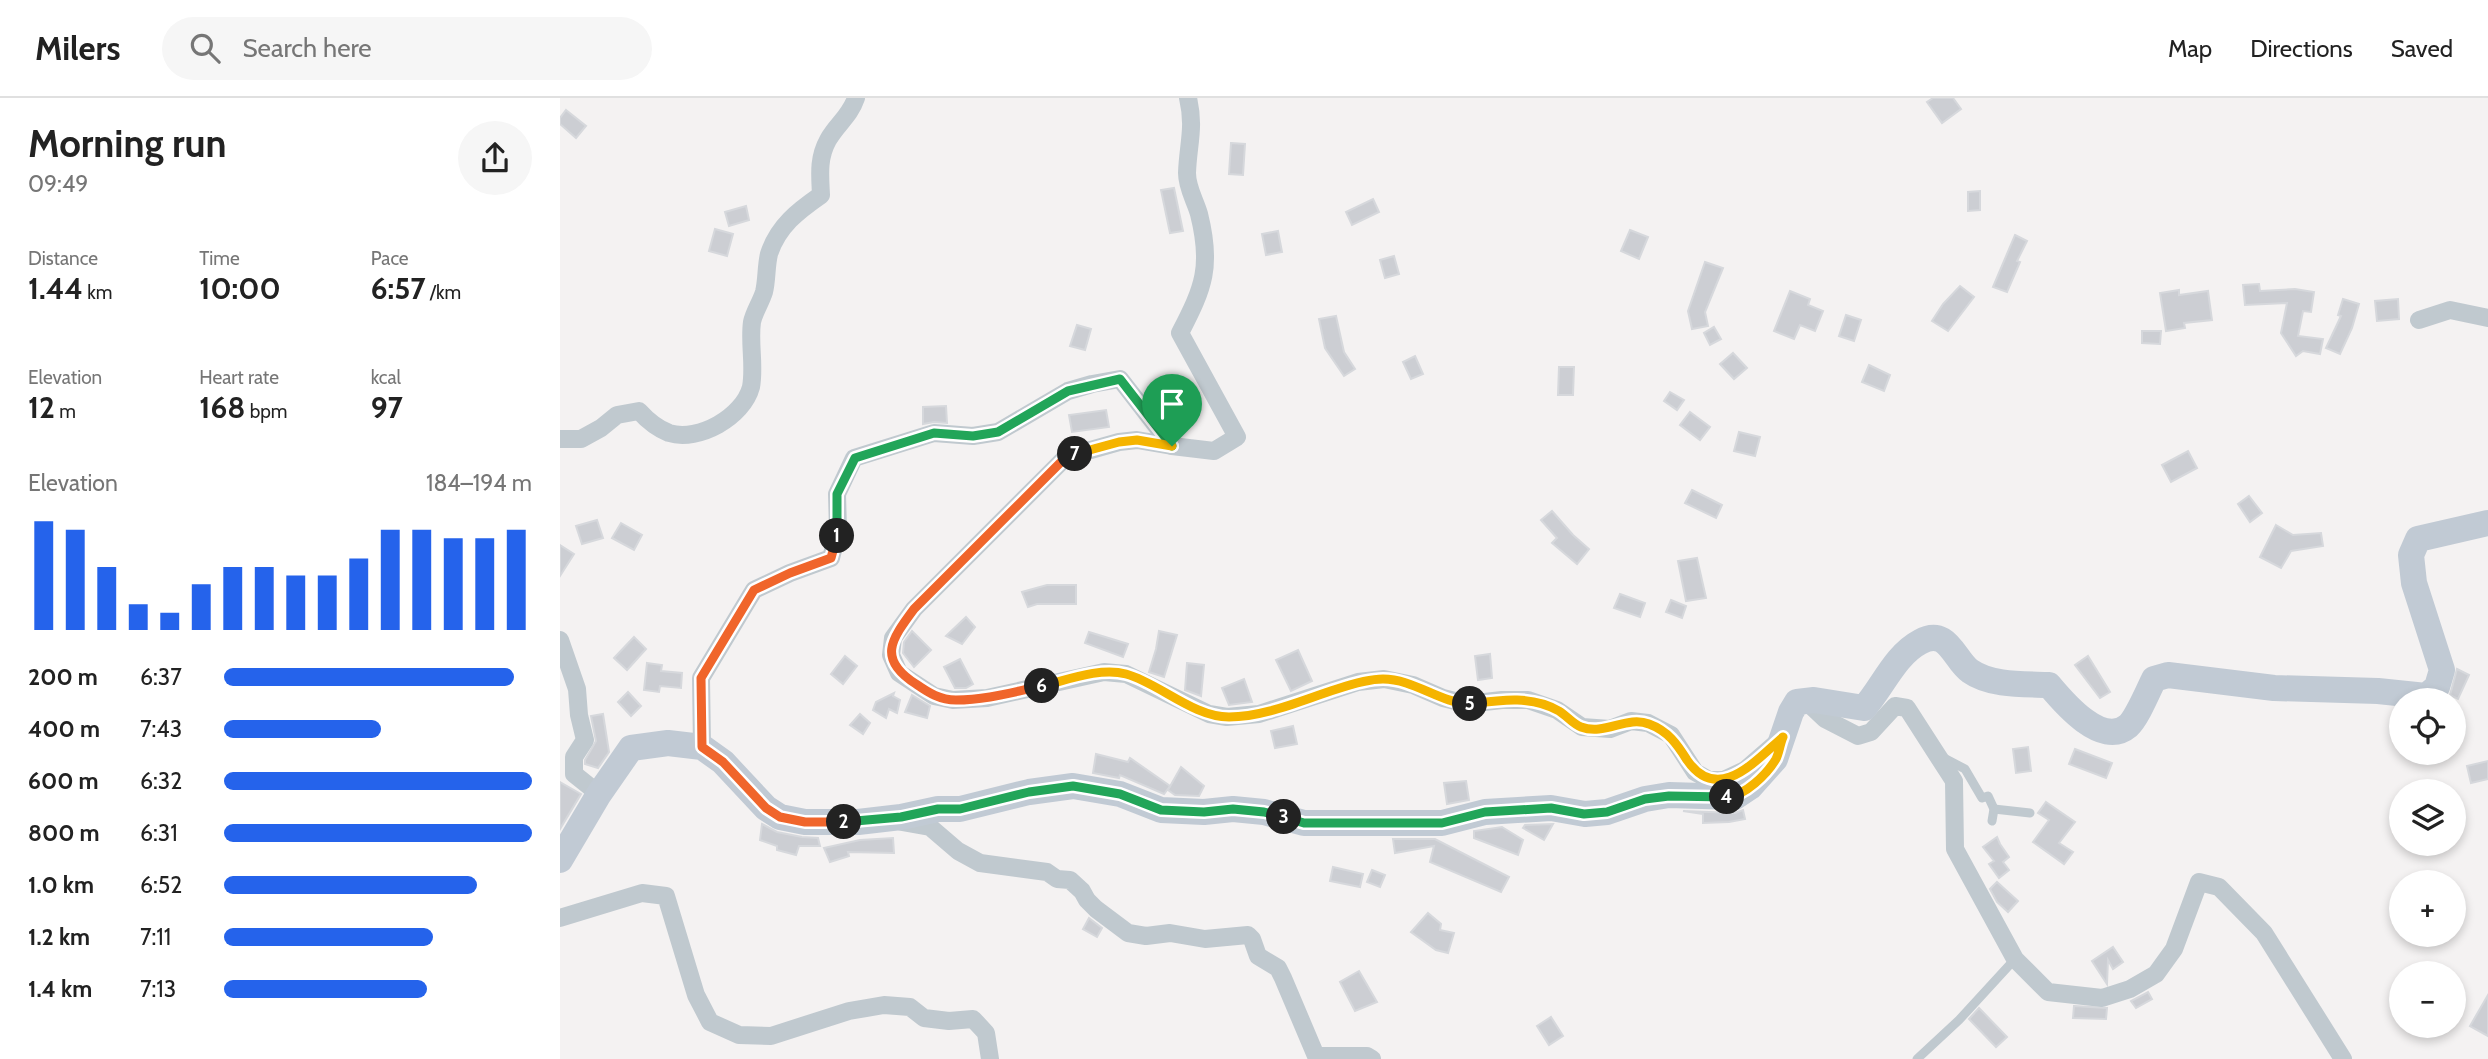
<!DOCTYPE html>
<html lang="en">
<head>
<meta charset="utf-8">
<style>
  :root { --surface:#fff; --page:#f6f6f6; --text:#222; --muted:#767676; --line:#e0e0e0; --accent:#2563eb }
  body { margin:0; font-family:Cabin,sans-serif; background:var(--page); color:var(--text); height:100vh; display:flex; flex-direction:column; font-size:26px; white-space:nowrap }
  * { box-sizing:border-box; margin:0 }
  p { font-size:23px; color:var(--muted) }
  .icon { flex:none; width:38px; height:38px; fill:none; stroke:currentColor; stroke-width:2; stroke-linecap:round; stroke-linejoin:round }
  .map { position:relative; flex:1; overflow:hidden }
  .sheet { display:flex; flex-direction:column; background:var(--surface); width:560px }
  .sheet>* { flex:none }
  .controls { position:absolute; left:1829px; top:590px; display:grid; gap:14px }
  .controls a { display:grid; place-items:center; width:77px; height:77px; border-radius:50%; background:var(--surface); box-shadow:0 4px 10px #0003; font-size:35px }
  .pin { position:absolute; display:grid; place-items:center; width:60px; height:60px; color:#fff; margin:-72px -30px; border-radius:50% 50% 50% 0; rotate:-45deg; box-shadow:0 0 7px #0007 }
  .pin .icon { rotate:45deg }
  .km { position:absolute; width:35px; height:35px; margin:-18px; border-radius:50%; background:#222; color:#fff; font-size:19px; line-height:35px; text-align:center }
  .round { display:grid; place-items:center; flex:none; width:74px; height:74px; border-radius:37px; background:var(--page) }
  .headline { display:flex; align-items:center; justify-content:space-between; height:119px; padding:0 28px }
  h1 { font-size:38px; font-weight:700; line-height:52px }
  .metrics { display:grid; grid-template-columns:repeat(3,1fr); gap:10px; height:119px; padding:7px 28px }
  .metrics div { display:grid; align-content:center }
  .metrics b { font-size:30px; font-weight:700 }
  .metrics small { font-size:19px; font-weight:400 }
  .metrics p { font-size:19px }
  .chart { height:196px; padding:14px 28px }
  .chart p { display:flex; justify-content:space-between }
  .chart svg { width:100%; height:126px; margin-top:7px; stroke:var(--accent); stroke-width:6 }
  ul { padding:0 28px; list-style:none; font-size:23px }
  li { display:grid; grid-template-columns:112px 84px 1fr; align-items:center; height:52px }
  li i { height:18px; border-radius:9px; background:var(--accent) }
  header { display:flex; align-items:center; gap:42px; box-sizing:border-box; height:98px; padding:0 35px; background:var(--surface); border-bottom:2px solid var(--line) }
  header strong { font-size:33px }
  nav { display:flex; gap:38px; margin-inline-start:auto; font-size:24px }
  .search { width:490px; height:63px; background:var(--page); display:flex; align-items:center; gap:18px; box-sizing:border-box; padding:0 24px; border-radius:38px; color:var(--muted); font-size:26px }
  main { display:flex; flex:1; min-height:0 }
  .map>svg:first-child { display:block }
</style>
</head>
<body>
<header>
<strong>Milers</strong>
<div class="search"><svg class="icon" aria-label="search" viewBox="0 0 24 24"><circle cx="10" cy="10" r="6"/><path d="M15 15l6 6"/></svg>Search here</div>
<nav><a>Map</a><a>Directions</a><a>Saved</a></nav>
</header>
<main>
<section class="sheet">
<div class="headline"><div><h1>Morning run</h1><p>09:49</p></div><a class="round"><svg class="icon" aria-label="share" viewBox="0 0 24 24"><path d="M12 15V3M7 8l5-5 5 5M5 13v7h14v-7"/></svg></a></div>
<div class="metrics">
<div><p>Distance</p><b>1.44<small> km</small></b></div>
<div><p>Time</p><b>10:00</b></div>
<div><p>Pace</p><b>6:57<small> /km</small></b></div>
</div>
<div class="metrics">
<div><p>Elevation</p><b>12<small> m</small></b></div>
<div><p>Heart rate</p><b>168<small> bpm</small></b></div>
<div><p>kcal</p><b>97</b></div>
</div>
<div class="chart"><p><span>Elevation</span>184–194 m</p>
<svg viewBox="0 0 160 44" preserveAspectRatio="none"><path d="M5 44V6M15 44V9M25 44V22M35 44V35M45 44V38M55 44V28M65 44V22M75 44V22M85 44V25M95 44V25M105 44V19M115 44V9M125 44V9M135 44V12M145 44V12M155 44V9"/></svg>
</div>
<ul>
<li><b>200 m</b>6:37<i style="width:94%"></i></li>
<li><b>400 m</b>7:43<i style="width:51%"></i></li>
<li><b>600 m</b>6:32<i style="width:100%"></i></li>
<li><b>800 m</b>6:31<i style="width:100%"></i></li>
<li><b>1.0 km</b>6:52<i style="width:82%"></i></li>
<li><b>1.2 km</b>7:11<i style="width:68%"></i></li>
<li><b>1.4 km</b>7:13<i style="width:66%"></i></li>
</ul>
</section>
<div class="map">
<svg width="1928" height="961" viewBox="0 0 1928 961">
  <rect width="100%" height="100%" fill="#f4f2f2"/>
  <g fill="#ccced3" stroke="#d6d8dc" stroke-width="2">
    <path d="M1373,0H1393L1401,11L1382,25L1367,4Z"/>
    <path d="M6,12L26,28L16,40L0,26V20Z"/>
    <path d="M671,45L685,46L683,77L669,76Z"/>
    <path d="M614,90L623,133L610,135L601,92Z"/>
    <path d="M1420,93V112L1408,113V94Z"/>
    <path d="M813,101L819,114L792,127L786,114Z"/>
    <path d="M186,108L189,122L169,128L165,114Z"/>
    <path d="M155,131L173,136L167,158L149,153Z"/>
    <path d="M1070,132L1088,139L1079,161L1061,153Z"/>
    <path d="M718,133L722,154L706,157L702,136Z"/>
    <path d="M1455,137L1467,143L1457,163L1460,164L1447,194L1433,189Z"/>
    <path d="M834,158L839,176L825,180L820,162Z"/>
    <path d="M1145,164L1163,170L1145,214L1148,228L1132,231L1128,213Z"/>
    <path d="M1699,186L1700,193L1735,191L1754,194L1751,214L1743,213L1738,238L1763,241L1760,256L1743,253L1736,258L1721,235L1727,205L1685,207L1683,187Z"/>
    <path d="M1400,188L1414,199L1388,233L1372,223L1383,206Z"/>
    <path d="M1619,192V197L1648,193L1652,222L1624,225L1625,230L1606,233L1600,195Z"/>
    <path d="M1230,193L1250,201L1248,207L1263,213L1255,233L1240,227L1234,241L1214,233Z"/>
    <path d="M1783,201L1799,206L1792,230L1780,256L1766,250L1781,218L1778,217Z"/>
    <path d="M1838,201L1839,221L1817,223L1815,203Z"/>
    <path d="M1286,217L1301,222L1294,243L1279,238Z"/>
    <path d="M776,218L784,254L795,271L784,278L765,250L759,221Z"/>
    <path d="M517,227L531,231L525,252L510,248Z"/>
    <path d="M1154,229L1161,241L1150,247L1144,235Z"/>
    <path d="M1582,233H1601L1600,246L1582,245Z"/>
    <path d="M1173,255L1187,270L1174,281L1160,266Z"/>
    <path d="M855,258L863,276L851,281L843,264Z"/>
    <path d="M1309,267L1330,277L1324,293L1302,284Z"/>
    <path d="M999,269H1014L1013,297H998Z"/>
    <path d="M1110,294L1124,302L1117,312L1104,303Z"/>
    <path d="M386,308L387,325L374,324L363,326V309Z"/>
    <path d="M546,312L549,329L512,334L509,317Z"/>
    <path d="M1130,314L1150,329L1140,342L1120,327Z"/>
    <path d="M1179,334L1200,339L1195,358L1174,353Z"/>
    <path d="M1628,353L1637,370L1611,384L1602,367Z"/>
    <path d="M1132,392L1162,407L1156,420L1125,405Z"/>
    <path d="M1689,398L1702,415L1690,424L1678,406Z"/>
    <path d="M992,413L1013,437L1029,451L1017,466L992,445L997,440L981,422Z"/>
    <path d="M37,422L43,440L22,446L16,428Z"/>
    <path d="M61,425L82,437L74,452L52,440Z"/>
    <path d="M1716,427L1733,437L1761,435L1763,448L1731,453L1721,470L1700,459Z"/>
    <path d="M0,447L14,456L0,478Z"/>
    <path d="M1137,460L1146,500L1126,503L1118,463Z"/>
    <path d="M487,487H516V506H477L468,509L462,494Z"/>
    <path d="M1060,496L1085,505L1080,519L1054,510Z"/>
    <path d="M1111,502L1126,508L1122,520L1106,514Z"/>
    <path d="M406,519L415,529L402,546L386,538Z"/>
    <path d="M352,533L371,552L354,569L343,555L344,544Z"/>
    <path d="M599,533L617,537L604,579L589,574L596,551Z"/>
    <path d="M529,534L568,546L563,559L525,545Z"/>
    <path d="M74,539L86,551L67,572L54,560Z"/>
    <path d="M738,552L752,583L731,593L716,562Z"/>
    <path d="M930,556L932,580L918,582L915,558Z"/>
    <path d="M285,558L297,568L283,586L271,576Z"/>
    <path d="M1528,558L1550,594L1540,600L1515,567Z"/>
    <path d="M400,561L413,586L406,590H395L384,569Z"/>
    <path d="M87,565L102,567L101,573L122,575L121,590L100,588L99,594L84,592Z"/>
    <path d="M627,565L644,567L641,598L625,592Z"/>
    <path d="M1897,571L1909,577L1898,601L1890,597Z"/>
    <path d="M684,581L692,604L669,607L662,590Z"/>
    <path d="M68,594L81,608L71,618L58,604Z"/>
    <path d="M334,595L333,598L340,602L337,615L329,611L326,620L313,612L316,604Z"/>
    <path d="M352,597L370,608L367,620L345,614Z"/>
    <path d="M43,616L49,654L38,670L25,666V662L36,643L31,618Z"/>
    <path d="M300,616L310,625L303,636L290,627Z"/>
    <path d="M733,628L737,646L715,650L711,633Z"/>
    <path d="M1468,649L1471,673L1456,675L1453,651Z"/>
    <path d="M1515,651L1552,665L1546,680L1509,666Z"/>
    <path d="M536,656L568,664L570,660L610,688L604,696L560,677L559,680L533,675Z"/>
    <path d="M1928,663V681L1911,685L1907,668Z"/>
    <path d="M621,669L644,688L639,698L615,697L608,692Z"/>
    <path d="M906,683L909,702L887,706L884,685Z"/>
    <path d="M0,684L21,696L0,731Z"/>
    <path d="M1486,704L1515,724L1499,745L1513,754L1504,766L1473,744L1489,722L1478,715Z"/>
    <path d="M1183,712L1185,721L1169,724L1143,725V716L1123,713L1175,715Z"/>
    <path d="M202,726L217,734L242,739L258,740L260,748H239L236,757L217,752V748L200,742Z"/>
    <path d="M993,726L984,742L963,730L965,727Z"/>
    <path d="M942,729L963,742L958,757L914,740V733Z"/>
    <path d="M1437,739L1440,746L1449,759L1443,764L1449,772L1439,780L1429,766L1434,763L1423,749Z"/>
    <path d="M333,740L334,755L288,754L289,758L270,764L264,750L300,742Z"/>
    <path d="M833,741H875L949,779L941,794L870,764L874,748L835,755Z"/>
    <path d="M773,769L803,776L800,789L770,783Z"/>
    <path d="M812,772L825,777L820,789L807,784Z"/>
    <path d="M1437,784L1458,803L1448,814L1437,804L1430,791Z"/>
    <path d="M868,815L881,826L880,832L894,835L888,855L876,852L851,834Z"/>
    <path d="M529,820L542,830L537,839L523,831Z"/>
    <path d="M1553,849L1563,864L1553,871L1548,862L1547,886L1532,863Z"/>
    <path d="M799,873L817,904L795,913L780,884Z"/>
    <path d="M1588,894L1592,901L1576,910L1571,903Z"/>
    <path d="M1928,897V938L1910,928Z"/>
    <path d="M1514,908L1547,910L1546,921L1513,920Z"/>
    <path d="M1419,910L1447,939L1436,949L1409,921Z"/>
    <path d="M991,919L1003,938L989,947L977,928Z"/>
  </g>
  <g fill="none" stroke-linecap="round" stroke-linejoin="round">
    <g stroke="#c0c9cf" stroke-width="9">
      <path d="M1384,660L1405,671L1422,700L1428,698L1434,711L1432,723"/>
      <path d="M1434,711L1470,715"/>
      <path d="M1357,961L1399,922L1455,861"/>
    </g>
    <g stroke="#c0c9cf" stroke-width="18">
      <path d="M1859,222L1890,212L1928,220"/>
      <path d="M0,341H21L41,330L57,317L79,313C88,323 96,330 109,335C139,344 183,319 191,289C195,268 189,245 192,224C194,214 201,204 204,194C207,182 206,168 209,156C218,128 238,113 261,97C260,77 258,60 268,42C277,26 290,18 296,0"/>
      <path d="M612,348L577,342L559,344L506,359L354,511L333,540L331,557L339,575L374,598L393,602L427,600L544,574L566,576L649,616L667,619L699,616L798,584L824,581L853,587L883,600L907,606L942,602H968L997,612L1022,629L1050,631L1071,623L1088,625L1111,637L1135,674L1149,682H1164L1185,672L1215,646"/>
      <path d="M0,542L17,591L19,617L25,642L14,659V676L39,696"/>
      <path d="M1247,604L1265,621L1298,638L1311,634L1335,608L1347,610L1394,683L1395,751L1455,861L1488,894L1542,900L1570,891L1596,876L1614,851L1639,784L1659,789L1704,835L1783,961"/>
      <path d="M142,649L141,580L194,492L230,475L271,460L278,433L277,396L294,360L374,335L413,338L438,334L508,293L532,286L560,281L612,348L654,353L677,339L620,235C644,189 652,168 639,116C635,102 627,90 627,75C628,46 635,30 628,0"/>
      <path d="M342,724L370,729L398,753L420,765L487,774L497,781L510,782L522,793L527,802L536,811L568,835L586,838L610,835L645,841L688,837L692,841L698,858L718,870L723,880L756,958H807L812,961"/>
      <path d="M0,820L82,795L106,798L136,897L150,924L179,937L211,938L289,913L324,907L350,909L364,920L389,923L413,921L426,935L430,961"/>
    </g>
    <path stroke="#c1cad4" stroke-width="26" d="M0,762L39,696L71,650L108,645L142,649L163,664L206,710L220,719L245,724H298L341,719L378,711H400L469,694L513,688L560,696L601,712L644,714L673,711L704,714L744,725H882L925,714L991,710L1025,716L1047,714L1085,701L1109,697L1175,699L1190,689L1215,661L1231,614L1237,604L1254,602L1304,610C1322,590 1335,557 1360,544C1388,528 1394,562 1410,573C1431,588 1465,586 1489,587C1504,605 1542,650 1568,628C1577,620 1588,593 1594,581L1608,577L1714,590L1818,593L1866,598L1877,589L1882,572L1854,485L1851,457L1858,441L1928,425"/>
  </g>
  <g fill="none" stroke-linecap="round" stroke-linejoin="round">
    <g stroke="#fff" stroke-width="14">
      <path id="split-1" d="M277,438V396L295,360L374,335L413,338L438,334L508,293L560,281L612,348"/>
    </g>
    <g stroke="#fff" stroke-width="14">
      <path id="split-2" d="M277,438L271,460L230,475L194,492L141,580L142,649L163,664L206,710L220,719L245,724H284"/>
    </g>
    <g stroke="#fff" stroke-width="14">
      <path id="split-3" d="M284,724L341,719L378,711H400L469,694L513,688L560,696L601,712L644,714L673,711L704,714L724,719"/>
    </g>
    <g stroke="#fff" stroke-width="14">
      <path id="split-4" d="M724,719L744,725H882L925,714L991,710L1024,716L1047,714L1085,701L1109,698L1167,699"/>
    </g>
    <g stroke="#fff" stroke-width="14">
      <path id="split-5" d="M910,606C940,602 972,597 999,613C1007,618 1013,626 1021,629C1045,638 1067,617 1089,626C1108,633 1117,646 1127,662C1158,707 1195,663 1223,639C1220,646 1219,655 1216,661C1207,676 1185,698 1167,699"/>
    </g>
    <g stroke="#fff" stroke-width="14">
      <path id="split-6" d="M482,588C507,582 540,569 566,576C599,585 633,619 669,619C705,619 742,602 777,591C792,586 808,581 823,581C854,581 880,605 910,606"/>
    </g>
    <g stroke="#fff" stroke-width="14">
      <path id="split-7" d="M482,588C453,594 426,602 396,602C380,602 369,595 356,586C317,561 331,542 354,511L506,359L515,356"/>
    </g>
    <g stroke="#fff" stroke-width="14">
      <path id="split-8" d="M515,356L559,344L577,342L612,348"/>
    </g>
    <use href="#split-1" stroke="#22a559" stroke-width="9"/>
    <use href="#split-2" stroke="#f0652b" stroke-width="9"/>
    <use href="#split-3" stroke="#22a559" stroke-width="9"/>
    <use href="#split-4" stroke="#22a559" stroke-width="9"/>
    <use href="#split-5" stroke="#f5b400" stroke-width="9"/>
    <use href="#split-6" stroke="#f5b400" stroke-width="9"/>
    <use href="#split-7" stroke="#f0652b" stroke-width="9"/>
    <use href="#split-8" stroke="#f5b400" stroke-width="9"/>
  </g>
</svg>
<div class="controls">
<a><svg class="icon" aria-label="locate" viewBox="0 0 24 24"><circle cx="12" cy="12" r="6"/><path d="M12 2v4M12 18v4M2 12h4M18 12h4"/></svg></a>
<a><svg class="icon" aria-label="layers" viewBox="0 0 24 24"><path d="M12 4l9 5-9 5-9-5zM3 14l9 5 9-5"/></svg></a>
<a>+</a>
<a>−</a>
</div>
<div class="pin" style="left:612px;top:348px;background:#1e9e55"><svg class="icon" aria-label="arrive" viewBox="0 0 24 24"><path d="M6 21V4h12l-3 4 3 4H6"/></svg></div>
<b class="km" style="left:277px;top:438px">1</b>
<b class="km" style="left:284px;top:724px">2</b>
<b class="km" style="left:724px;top:719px">3</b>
<b class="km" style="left:1167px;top:699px">4</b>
<b class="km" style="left:910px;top:606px">5</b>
<b class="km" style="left:482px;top:588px">6</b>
<b class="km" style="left:515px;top:356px">7</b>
</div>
</main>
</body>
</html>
